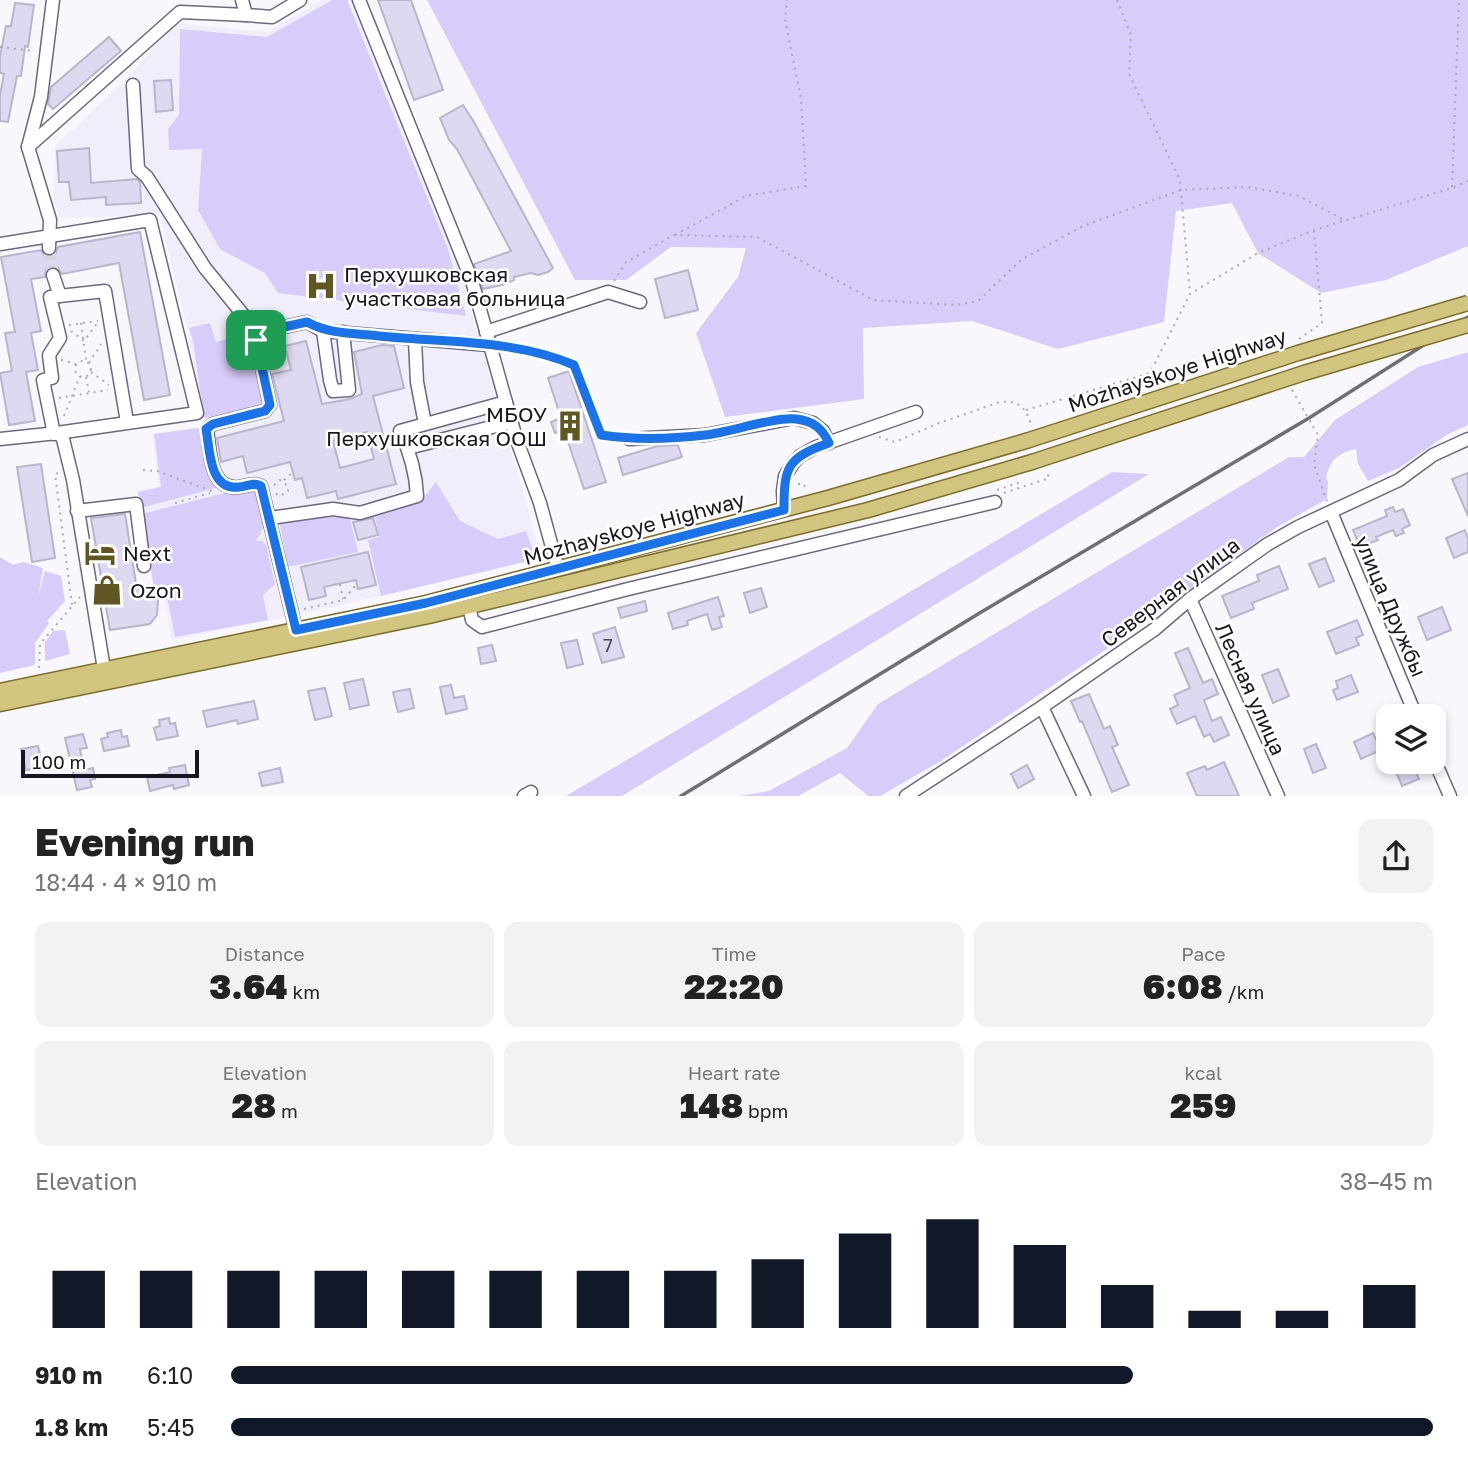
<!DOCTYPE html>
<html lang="en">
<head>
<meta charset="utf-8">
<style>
  :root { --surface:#fff; --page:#f2f2f2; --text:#222; --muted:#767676; --accent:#111827 }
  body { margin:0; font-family:"Golos Text",sans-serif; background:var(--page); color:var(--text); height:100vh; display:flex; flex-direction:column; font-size:26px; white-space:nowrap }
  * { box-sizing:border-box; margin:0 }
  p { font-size:23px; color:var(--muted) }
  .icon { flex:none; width:38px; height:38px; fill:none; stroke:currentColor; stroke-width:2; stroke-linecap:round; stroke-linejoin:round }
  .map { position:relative; height:796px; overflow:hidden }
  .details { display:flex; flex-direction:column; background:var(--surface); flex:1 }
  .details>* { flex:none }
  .buttons { position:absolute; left:1376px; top:704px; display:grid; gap:14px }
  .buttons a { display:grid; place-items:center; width:70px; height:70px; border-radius:14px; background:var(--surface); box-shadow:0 4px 10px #0003; font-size:35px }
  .scale { position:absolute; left:21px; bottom:18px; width:178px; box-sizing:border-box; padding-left:7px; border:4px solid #18161e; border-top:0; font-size:19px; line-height:24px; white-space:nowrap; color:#18161e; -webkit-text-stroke:5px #fff; paint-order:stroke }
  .pin { position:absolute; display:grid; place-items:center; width:60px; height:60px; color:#fff; margin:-30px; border-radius:14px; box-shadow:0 4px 10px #0006 }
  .round { display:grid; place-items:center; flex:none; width:74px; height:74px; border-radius:14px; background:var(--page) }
  .overview { display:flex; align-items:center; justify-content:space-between; height:119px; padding:0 35px }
  h1 { font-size:38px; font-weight:800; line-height:52px }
  .metrics { display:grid; grid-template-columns:repeat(3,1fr); gap:10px; height:119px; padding:7px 35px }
  .metrics div { display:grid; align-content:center; border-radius:14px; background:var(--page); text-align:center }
  .metrics b { font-size:35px; font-weight:800 }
  .metrics small { font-size:19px; font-weight:400 }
  .metrics p { font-size:19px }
  .chart { height:196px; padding:14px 35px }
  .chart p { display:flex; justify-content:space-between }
  .chart svg { width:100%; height:126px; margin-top:7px; stroke:var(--accent); stroke-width:6 }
  ul { padding:0 35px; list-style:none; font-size:23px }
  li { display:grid; grid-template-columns:112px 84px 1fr; align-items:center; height:52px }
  li i { height:18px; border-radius:9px; background:var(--accent) }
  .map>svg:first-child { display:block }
</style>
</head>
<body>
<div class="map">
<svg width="1468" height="796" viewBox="0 0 1468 796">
  <rect width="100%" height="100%" fill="#f8f7fc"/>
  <path fill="#f1eefb" d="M322,0H351L454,250L542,559L293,616L172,640L162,588L153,589L136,489L159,487L152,433L204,427L189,337L160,215L59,218L54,200L55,146L126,79L176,23L266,32Z"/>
  <g fill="#d8ccfa">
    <path d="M332,0H347L448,249L466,316L278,293L265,273L220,249L198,210L202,149L169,150L168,129L179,115L180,29L267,37Z"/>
    <path d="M427,0H1468V246L1386,280L1321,293L1258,253L1232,203L1176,211L1164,322L1058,349L972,321L863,328L864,399L725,417L696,333L738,277L746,248L671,247L626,280H575Z"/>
    <path d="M210,323L216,342L239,336L251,341L264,399L261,405L204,418L193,341L189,328Z"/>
    <path d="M1468,352V425L1448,434L1399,468L1368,481L1358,464L1356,449C1338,453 1330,460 1326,478L1328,482L1327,499L1277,527L1120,640L941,761L880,796H868L840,773L798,796H739L769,791L847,748L878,704L1289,457H1304L1335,420L1418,367Z"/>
    <path d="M199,428L208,469L223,486L141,508L138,492L161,487L154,434Z"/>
    <path d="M1112,472L1149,474L622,796H566Z"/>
    <path d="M436,482L460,521L498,539L526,531L536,559L381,596L368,540L379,537L374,512L422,500Z"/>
    <path d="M241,489L255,492L264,527L256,541H262L266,545L275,584L263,595L268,620L175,637L165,586L154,587L141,514Z"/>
    <path d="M333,511L349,515L358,552L288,567L279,520Z"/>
    <path d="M0,557L13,565L23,562L43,568L38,597L45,571L61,576L65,601L47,621L49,623L35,643V665L0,673Z"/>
    <path d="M65,630L70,654L45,661V642L53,631Z"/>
  </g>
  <g fill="#ded8f0" stroke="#bab4cc" stroke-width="2" fill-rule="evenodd">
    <path d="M378,0H411L443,90L414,100Z"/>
    <path d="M15,3L34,5L28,47L25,46L21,76H17L8,122L0,121V95L4,74L0,73V56L6,26H11Z"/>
    <path d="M109,37L121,51L53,109L48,104L51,87Z"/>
    <path d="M171,80L173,110L156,112L154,81Z"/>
    <path d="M463,105L474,122L553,268L548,272L538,275L531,273L514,277V280L502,285L483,289L474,264L511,251L457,149L449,140L440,118Z"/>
    <path d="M89,148L91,183L137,179L140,182L141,203L106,205V197L71,200L69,182H59L57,151Z"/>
    <path d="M140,232L170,395L144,400L119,263L62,274L58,268L51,267L46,270L45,277L31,279L41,331L31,333L38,370L26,372L35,421L9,425L0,373L12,371L5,333L15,332L1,257L41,250L44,255L49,257L56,253L58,247Z"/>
    <path d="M688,270L698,310L665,318L655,279Z"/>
    <path d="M306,341L322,404L350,399L362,394L354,352L382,345L394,346L404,388L373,396L396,484L338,499L336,491L307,498L302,478L295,480L290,462L247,473L243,456L221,462L217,438L284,421L272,374L291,370L285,346ZM367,432L374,459L340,468L333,441Z"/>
    <path d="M569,371L606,482L584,489L564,430L555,433L551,422L561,418L548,378Z"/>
    <path d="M678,445L682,457L623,475L618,458L658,446Z"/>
    <path d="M41,464L55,558L32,562L17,467Z"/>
    <path d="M1468,473V516L1452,479Z"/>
    <path d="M1393,507L1395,512L1403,509L1410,525L1402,529L1404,533L1396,536L1393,530L1376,537L1378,540L1365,545L1364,542L1359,544L1353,530L1387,516L1385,510Z"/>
    <path d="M125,514L136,584L153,591L158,601L157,615L150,624L110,630L91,518Z"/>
    <path d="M373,518L378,535L358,540L353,522Z"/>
    <path d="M1465,530L1468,539V552L1454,558L1446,538Z"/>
    <path d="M368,552L376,585L358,589L356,580L324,587L326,596L309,600L301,567Z"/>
    <path d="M1325,558L1334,581L1319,587L1309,564Z"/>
    <path d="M1279,566L1288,589L1252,603L1254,609L1231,618L1222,596L1259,581L1257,575Z"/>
    <path d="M761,588L767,607L750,613L744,593Z"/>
    <path d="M718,597L724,616L719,617L722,627L712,630L707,614L687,621L688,625L673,629L668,613Z"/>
    <path d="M645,601L647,611L621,618L618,608Z"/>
    <path d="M1442,607L1451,630L1427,640L1418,617Z"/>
    <path d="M1357,620L1363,635L1356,638L1359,645L1336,654L1327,632Z"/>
    <path d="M615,627L624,657L602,663L593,634Z"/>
    <path d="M577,640L583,664L567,668L561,643Z"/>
    <path d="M492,645L496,661L481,664L478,648Z"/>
    <path d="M1188,648L1203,683L1212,679L1218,694L1204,700L1212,721L1221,717L1229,735L1214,742L1210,734L1204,737L1195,716L1177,724L1170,709L1178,705L1174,695L1190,688L1175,653Z"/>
    <path d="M1278,669L1289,696L1273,703L1262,675Z"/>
    <path d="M1351,675L1358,692L1337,700L1333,690L1338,688L1336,681Z"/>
    <path d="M363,679L369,705L350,709L344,683Z"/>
    <path d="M451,685L454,698L464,696L467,709L446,714L440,687Z"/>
    <path d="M325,688L332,716L315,720L308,691Z"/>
    <path d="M410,689L414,708L398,712L393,692Z"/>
    <path d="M1089,694L1104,729L1110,726L1118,745L1112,747L1129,785L1112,792L1082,721L1080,722L1071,701Z"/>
    <path d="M254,701L258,719L238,724L237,720L207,727L203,711Z"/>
    <path d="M169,718L170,724L175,723L178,736L157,740L154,728L160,726L159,720Z"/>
    <path d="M121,730L122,737L127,736L129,746L104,751L101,739L108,737L107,733Z"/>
    <path d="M1373,733L1381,750L1361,759L1354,742Z"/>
    <path d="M83,734L87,748L80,749L84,770L93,768L95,779L90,780L92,787L77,790L65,738Z"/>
    <path d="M1316,744L1326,768L1313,773L1304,749Z"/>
    <path d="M38,746L43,767L26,770L21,749Z"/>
    <path d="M1224,762L1239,796H1197L1187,773L1205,766L1207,770Z"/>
    <path d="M185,765L189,785L174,789L173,785L150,791L147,777L170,772L169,768Z"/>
    <path d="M1027,765L1034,779L1018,788L1011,774Z"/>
    <path d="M1413,765L1419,779L1402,786L1396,772Z"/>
    <path d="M280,768L283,782L262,786L259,773Z"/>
  </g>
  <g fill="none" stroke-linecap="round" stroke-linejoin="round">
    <path stroke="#d6d5db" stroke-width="12" stroke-dasharray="12 6" stroke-linecap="butt" d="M49,248L53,275"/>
    <g stroke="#6d687d" stroke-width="15">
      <g id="minor">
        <path d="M242,0L246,15L272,17L300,0"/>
        <path d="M359,0L472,281L516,438L540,503L558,569"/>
        <path d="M133,85L138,169L147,177L205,268L249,322L256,340L270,405L265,411L213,424L207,429C210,450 209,491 239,487C248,486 253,482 261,486L296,630"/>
        <path d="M28,147L180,12L246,15"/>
        <path d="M0,244L150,220L197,413L57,433L0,439"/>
        <path d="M49,248L50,220L28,147L41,97L53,0"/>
        <path d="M53,275L60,296"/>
        <path d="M323,331L330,380L333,391L349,390L343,332"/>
        <path d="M486,332L608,292L640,302"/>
        <path d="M256,340L261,332L307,322L323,331L489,345"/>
        <path d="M415,340L417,382L425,424"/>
        <path d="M59,433L63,439L73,480L104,669"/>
        <path d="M54,434L43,380L52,378L49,355L60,338L50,297L105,291L127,422"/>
        <path d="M629,439L705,435L794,418L813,423L823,431L829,443"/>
        <path d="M408,448L512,422"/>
        <path d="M784,510L783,491L785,476L794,462L800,456L816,447L916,412"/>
        <path d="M77,511L136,504L144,566"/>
        <path d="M1331,512L1416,716"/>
        <path d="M270,518L333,509L360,513L417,496C416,473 410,452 400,431L506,402"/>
        <path d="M1190,599L1278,796"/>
        <path d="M469,606L472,620L482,627L628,589L995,502"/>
        <path d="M1042,707L1084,796"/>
        <path d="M1433,757L1450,796"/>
        <path d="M524,796L531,792"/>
        <path d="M906,796L1042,707L1155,629L1190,599L1268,544L1298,527L1399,480L1433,455L1468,439"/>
      </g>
    </g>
    <g stroke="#7d6f27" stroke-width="17">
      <g id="major">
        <path d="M0,691L426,603L828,498L1026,441"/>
        <path d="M0,704L429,616L868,510L1032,462"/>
      </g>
    </g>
    <g stroke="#adabb1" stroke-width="2" stroke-dasharray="2 5" stroke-linecap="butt">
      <path d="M1117,0L1131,35L1129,74L1180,180L1190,293"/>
      <path d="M0,47L34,51"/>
      <path d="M1452,187L1459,0"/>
      <path d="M675,235L746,196L806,186L801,98L785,20L787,0"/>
      <path d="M614,281L626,262L674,235L757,237L873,300L956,305L978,301L1021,260L1083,226L1181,190L1247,187L1299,196L1346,221"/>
      <path d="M81,323L86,360"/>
      <path d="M69,325L98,321"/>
      <path d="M71,331L84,341L98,322"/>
      <path d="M1299,339L1322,323L1314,231"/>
      <path d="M505,348L553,356L574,365L602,435L617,438"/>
      <path d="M61,360L76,364"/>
      <circle cx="83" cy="369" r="8"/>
      <path d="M89,363L101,344"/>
      <path d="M91,372L109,385"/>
      <path d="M86,377L89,392"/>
      <path d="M1292,390L1318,435L1314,465L1327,501"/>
      <path d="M59,398L108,390"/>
      <path d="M1026,410L1150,373L1190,294L1258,253L1314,230L1452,188L1468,181"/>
      <path d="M64,416L80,376"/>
      <path d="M879,437L895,442L939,423L1000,402C1019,400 1025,407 1031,424"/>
      <path d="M143,470L157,471L214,492"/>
      <path d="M58,473L55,474L72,605"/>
      <path d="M284,480L293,472"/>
      <path d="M798,484H804L806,490"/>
      <path d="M274,485L280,480L288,486V491L280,496L275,493"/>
      <path d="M997,490L1018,483L1017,480"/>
      <path d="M1004,493L1049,478L1047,472"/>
      <path d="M175,503L210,493"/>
      <path d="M340,584L343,599"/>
      <path d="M304,609L343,600L357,584"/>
      <path d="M39,668L40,644L80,597"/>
    </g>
    <use href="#minor" stroke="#fff" stroke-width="12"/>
    <use href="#major" stroke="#d2c580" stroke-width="14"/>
    <path stroke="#706f75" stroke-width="3.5" d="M681,796L978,614L1309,418L1468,317"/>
    <g stroke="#7d6f27" stroke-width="17" stroke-linecap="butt">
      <g id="major-bridge">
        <path d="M1026,441L1298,353L1468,303"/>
        <path d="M1032,462L1304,373L1468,325"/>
      </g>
    </g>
    <use href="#major-bridge" stroke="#d2c580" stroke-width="14"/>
  </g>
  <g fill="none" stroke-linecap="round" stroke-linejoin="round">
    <g stroke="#fff" stroke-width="14">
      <path id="route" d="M307,322C327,333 348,333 370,335C437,343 512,338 574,365L601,435C635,440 671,439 705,435C730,432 774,417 796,419C813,421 822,428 829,443C786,458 784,468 784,510L426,603L296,630L261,486C253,482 248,486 239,487C209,491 210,450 206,429L213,424L265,411L270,405L256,340L261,332Z"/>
    </g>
    <use href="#route" stroke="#1a73e8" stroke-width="9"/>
  </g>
  <defs>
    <g id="hospital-bare" transform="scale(2.415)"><path d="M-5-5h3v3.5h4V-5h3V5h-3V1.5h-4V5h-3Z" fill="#605622" stroke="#fff" stroke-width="2.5" paint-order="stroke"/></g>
    <g id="building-bare" transform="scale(2.415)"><path d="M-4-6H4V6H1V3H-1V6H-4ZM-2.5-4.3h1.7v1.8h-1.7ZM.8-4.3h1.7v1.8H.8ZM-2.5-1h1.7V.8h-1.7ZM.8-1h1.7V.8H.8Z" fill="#605622" stroke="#fff" stroke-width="2.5" paint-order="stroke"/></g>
    <g id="hotel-bare" transform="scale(2.415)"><path d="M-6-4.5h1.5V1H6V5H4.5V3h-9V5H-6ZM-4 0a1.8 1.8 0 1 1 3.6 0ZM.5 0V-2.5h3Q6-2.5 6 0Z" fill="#605622" stroke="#fff" stroke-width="2.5" paint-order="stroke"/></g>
    <g id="shop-bare" transform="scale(2.415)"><path d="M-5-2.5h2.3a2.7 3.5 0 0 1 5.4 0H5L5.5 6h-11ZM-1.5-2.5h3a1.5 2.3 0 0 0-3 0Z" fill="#605622" stroke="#fff" stroke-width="2.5" paint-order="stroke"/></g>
  </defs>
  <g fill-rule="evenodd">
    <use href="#hospital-bare" x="321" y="286"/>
    <use href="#building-bare" x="570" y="426"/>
    <use href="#hotel-bare" x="100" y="553"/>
    <use href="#shop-bare" x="107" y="590"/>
  </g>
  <g text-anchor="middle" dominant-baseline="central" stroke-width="5" stroke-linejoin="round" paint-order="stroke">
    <g font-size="18" fill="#4a4652">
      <text x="608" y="645">7</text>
    </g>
    <g font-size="21" fill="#18161e" stroke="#fff" text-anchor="start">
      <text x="344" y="274">Перхушковская<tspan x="344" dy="24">участковая больница</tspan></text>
      <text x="547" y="414" text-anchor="end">МБОУ<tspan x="547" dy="24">Перхушковская ООШ</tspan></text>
      <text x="123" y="553">Next</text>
      <text x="130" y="590">Ozon</text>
    </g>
    <g font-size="21" fill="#18161e" stroke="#fff">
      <text transform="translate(1177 370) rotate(-18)">Mozhayskoye Highway</text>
      <text transform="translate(634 528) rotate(-15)">Mozhayskoye Highway</text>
      <text transform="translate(1170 592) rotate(-37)">Северная улица</text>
      <text transform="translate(1391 606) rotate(67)">улица Дружбы</text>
      <text transform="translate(1251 689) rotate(66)">Лесная улица</text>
    </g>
  </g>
</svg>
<div class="buttons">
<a><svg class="icon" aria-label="layers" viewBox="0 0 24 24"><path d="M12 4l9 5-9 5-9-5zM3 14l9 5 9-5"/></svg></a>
</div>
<div class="scale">100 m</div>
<div class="pin" style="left:256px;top:340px;background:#1e9e55"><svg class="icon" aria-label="arrive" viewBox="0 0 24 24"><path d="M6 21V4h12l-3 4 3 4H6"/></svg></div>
</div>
<section class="details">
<div class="overview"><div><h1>Evening run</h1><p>18:44 · 4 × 910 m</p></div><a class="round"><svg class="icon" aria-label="share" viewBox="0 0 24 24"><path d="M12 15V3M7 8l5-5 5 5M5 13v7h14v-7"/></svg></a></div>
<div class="metrics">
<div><p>Distance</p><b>3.64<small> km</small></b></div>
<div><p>Time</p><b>22:20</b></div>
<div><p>Pace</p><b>6:08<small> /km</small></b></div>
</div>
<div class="metrics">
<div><p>Elevation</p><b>28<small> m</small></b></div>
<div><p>Heart rate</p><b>148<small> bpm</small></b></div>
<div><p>kcal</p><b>259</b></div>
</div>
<div class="chart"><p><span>Elevation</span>38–45 m</p>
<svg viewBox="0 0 160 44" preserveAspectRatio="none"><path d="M5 44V24M15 44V24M25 44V24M35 44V24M45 44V24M55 44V24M65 44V24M75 44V24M85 44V20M95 44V11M105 44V6M115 44V15M125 44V29M135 44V38M145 44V38M155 44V29"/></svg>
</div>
<ul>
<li><b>910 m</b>6:10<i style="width:75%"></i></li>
<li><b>1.8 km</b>5:45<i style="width:100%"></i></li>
</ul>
</section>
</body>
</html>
